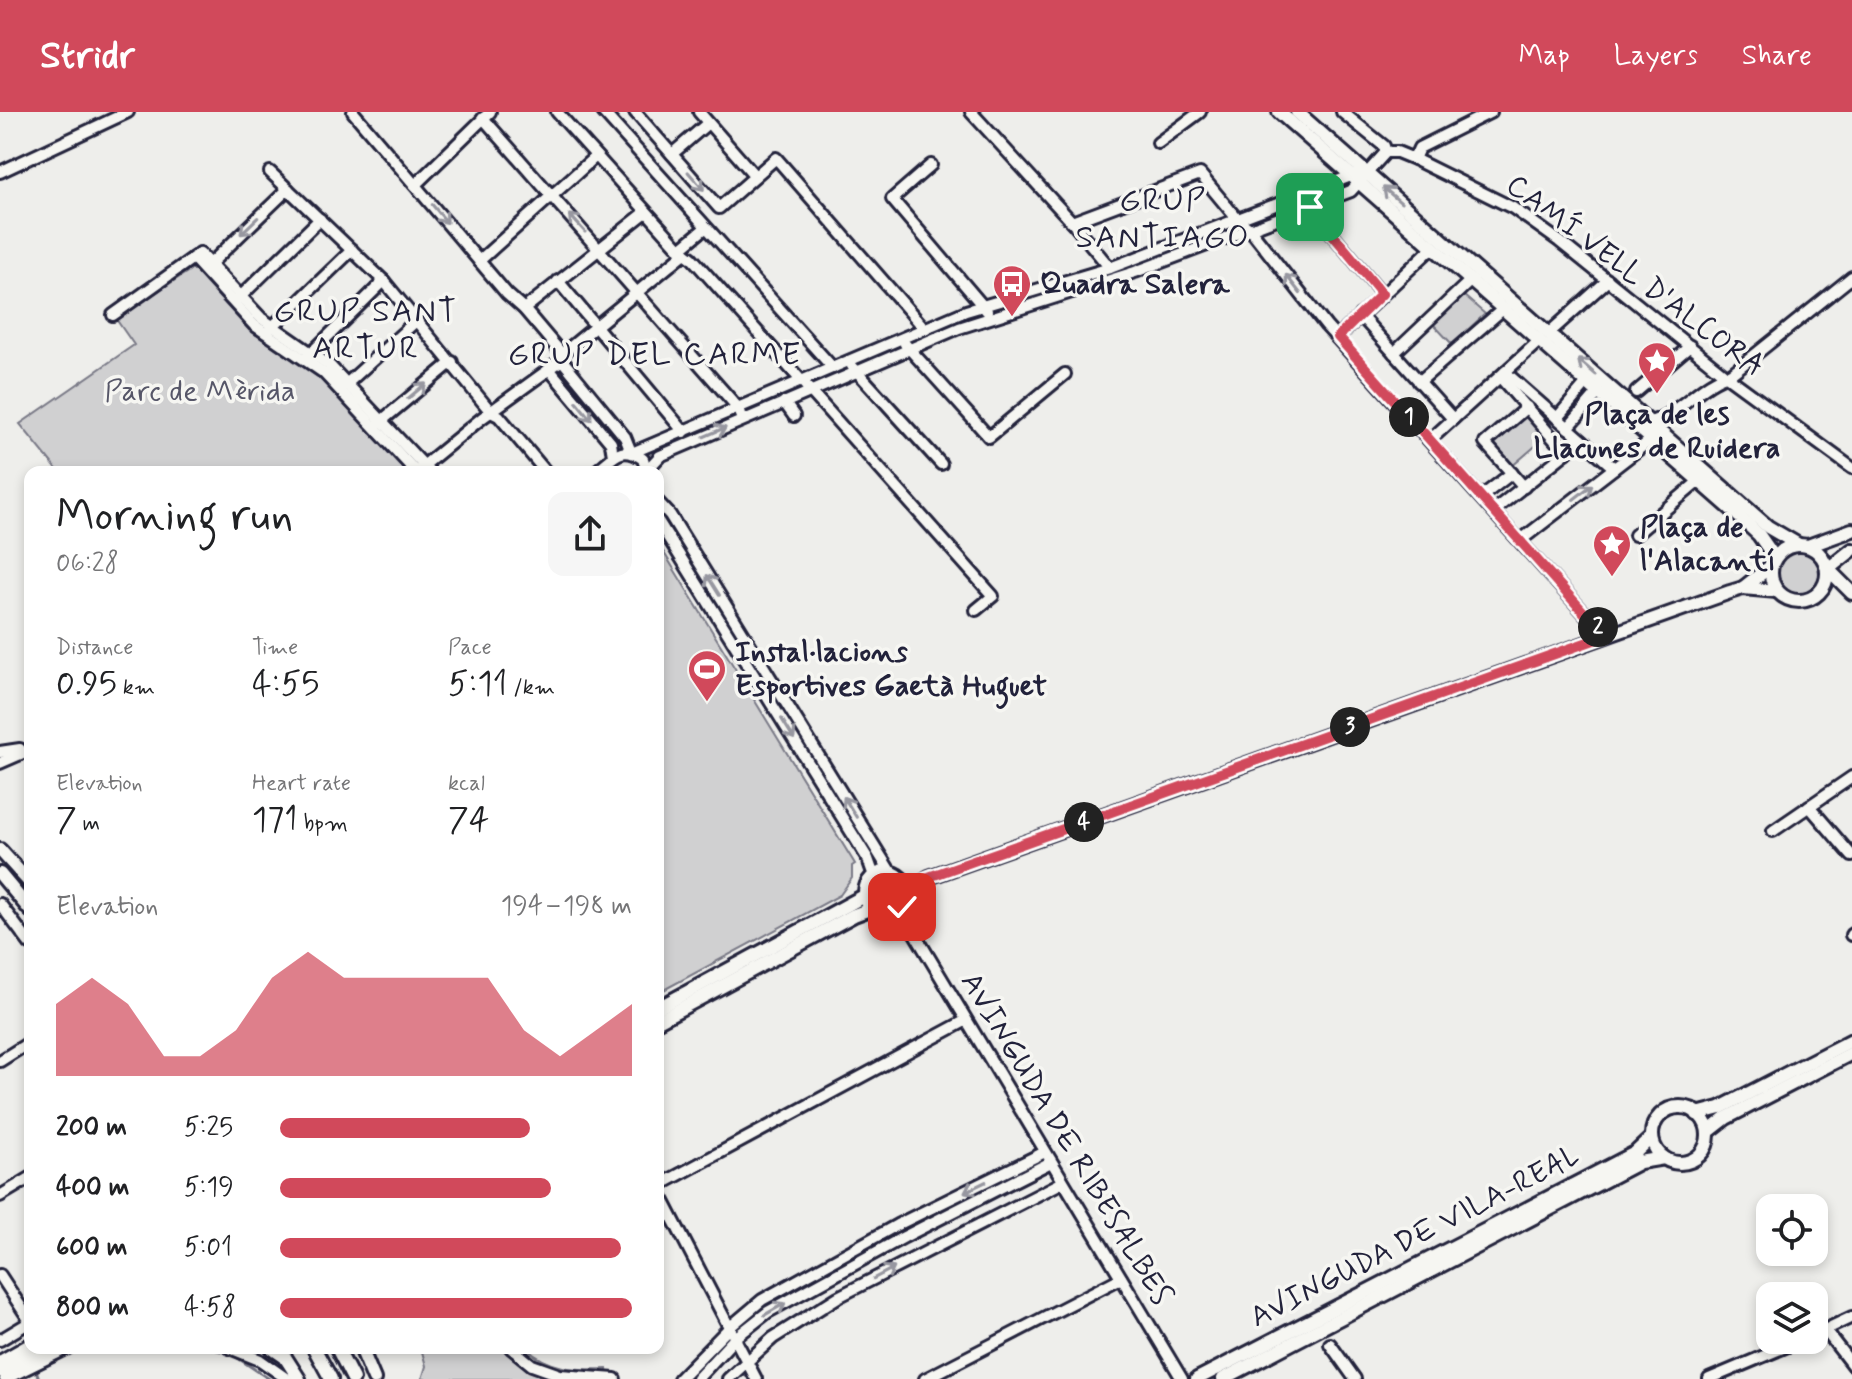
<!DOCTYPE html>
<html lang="en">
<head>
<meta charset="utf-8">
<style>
  :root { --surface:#fff; --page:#f6f6f6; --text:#202124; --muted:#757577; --accent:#d1495b }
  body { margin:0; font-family:Mynerve,sans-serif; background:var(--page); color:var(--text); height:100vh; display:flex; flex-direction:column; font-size:30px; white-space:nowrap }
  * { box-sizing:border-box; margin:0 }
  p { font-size:26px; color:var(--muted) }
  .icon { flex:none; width:44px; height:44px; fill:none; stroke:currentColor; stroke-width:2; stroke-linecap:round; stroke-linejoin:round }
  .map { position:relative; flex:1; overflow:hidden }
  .sheet { position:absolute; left:24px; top:354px; width:640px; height:888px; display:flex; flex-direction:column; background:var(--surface); border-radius:16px; box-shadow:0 4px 12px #0003 }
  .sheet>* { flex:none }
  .fabs { position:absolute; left:1756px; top:1082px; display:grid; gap:16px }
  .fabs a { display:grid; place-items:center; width:72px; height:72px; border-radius:16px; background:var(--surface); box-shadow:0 4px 12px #0003; font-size:40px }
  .pin { position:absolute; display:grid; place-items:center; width:68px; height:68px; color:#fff; margin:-34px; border-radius:16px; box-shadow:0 4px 12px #0006 }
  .km { position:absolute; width:40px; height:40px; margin:-20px; border-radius:50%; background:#222; color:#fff; font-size:22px; line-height:40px; text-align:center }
  .round { display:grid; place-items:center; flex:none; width:84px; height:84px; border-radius:16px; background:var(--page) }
  .headline { display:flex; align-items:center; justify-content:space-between; height:136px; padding:0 32px }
  h1 { font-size:44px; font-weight:600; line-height:60px }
  .stats { display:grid; grid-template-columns:repeat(3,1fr); gap:12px; height:136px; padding:8px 32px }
  .stats div { display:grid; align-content:center }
  .stats b { font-size:34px; font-weight:600 }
  .stats small { font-size:22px; font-weight:400 }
  .stats p { font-size:22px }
  .chart { height:224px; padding:16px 32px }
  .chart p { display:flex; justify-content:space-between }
  .chart svg { width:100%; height:144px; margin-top:8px; fill:var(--accent); opacity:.7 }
  ul { padding:0 32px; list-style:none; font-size:26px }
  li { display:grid; grid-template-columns:128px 96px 1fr; align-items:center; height:60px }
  li i { height:20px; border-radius:10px; background:var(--accent) }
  header { display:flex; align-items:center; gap:48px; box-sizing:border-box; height:112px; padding:0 40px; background:var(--accent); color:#fff }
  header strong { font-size:38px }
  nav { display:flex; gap:44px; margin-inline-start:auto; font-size:28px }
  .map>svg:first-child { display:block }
</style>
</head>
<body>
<header>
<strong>Stridr</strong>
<nav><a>Map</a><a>Layers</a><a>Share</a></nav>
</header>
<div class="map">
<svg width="1852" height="1267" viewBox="0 0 1852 1267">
  <rect width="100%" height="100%" fill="#eeeeeb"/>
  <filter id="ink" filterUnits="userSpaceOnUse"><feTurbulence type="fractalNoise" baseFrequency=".0125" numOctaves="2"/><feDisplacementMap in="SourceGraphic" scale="16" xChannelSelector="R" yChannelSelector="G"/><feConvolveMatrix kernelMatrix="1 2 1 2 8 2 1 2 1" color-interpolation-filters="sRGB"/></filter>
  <g filter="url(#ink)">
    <g fill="#d0d0d1" stroke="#797986" stroke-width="2">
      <path d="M198,153L325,266L409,360H59L20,312L134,233L116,207Z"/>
      <path d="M1463,183L1485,202L1452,232L1433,212Z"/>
      <path d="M1528,301L1547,324L1511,355L1491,332Z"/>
      <path d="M658,431L855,752L852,754V766L840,783L658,881Z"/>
      <circle cx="1799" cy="461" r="22"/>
      <path d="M421,1236H526C549,1258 577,1258 607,1257L608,1267H422L426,1254Z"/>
    </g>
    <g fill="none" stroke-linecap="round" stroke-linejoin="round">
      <g stroke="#727281" stroke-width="3">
        <path d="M210,1236L232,1242L269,1267"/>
        <path d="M70,1240L83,1236"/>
        <path d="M39,1267L36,1258L64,1244"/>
      </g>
      <g stroke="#22223b" stroke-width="16">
        <g id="minor">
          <path d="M353,0L507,182L524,197L562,242V248L625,325L631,340"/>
          <path d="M557,0L680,137L692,146L993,484L976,498"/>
          <path d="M603,0L833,256"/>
          <path d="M635,0L719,96L776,46L925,217"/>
          <path d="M699,0L755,64"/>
          <path d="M971,0L1072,110L1110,156"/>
          <path d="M1342,0L1384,34L1386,40H1397L1414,47L1513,96L1559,129L1725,263L1852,356"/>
          <path d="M483,6L739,297L740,303"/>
          <path d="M1158,31L1200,0"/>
          <path d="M672,42L708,11"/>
          <path d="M1414,47L1419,36L1491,0"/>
          <path d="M931,53L892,87L987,199"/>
          <path d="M0,60L128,0"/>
          <path d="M270,60L384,169L491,300L499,304L546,360"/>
          <path d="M415,73L490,0"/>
          <path d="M1310,95L1382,182"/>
          <path d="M1072,110L1200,62L1238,108L1250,117L1326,214L1605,524"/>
          <path d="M680,137L704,117"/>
          <path d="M193,146L254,213L324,261L416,360L482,306L562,248"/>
          <path d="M479,149L596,44"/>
          <path d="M206,156L288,77"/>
          <path d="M558,169L684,320"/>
          <path d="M238,187L320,107"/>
          <path d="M524,197L646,100"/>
          <path d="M113,203L200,141L261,206L330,254L430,360"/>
          <path d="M1360,203L1453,307"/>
          <path d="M270,217L352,138"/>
          <path d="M1549,221L1608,168"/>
          <path d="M1338,225L1433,135"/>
          <path d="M905,232L989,325L1065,262"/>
          <path d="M1394,241L1470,169"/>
          <path d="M562,242L685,141"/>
          <path d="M309,243L384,169"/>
          <path d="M852,254L941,352"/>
          <path d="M549,257L611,331L613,344"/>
          <path d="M1505,260L1614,356"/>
          <path d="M1500,265L1566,341"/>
          <path d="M1419,270L1503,197"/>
          <path d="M342,276L417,208"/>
          <path d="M1636,280L1690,234"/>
          <path d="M784,290L794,304"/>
          <path d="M1557,306L1587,271"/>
          <path d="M1650,310C1681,301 1700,271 1731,262L1852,165"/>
          <path d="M379,311L452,250"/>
          <path d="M1568,316L1598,281"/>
          <path d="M1430,328L1539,229"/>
          <path d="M634,340L966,199L1110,156L1356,62"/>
          <path d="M648,357L660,344L959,216L1135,160L1351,79L1386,40"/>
          <path d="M595,360C613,347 620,331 643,347L647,360"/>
          <path d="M1524,375L1485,331L1527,295"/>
          <path d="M1481,385L1512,361"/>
          <path d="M658,390L670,403L891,761"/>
          <path d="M1493,399L1582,328"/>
          <path d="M658,409L868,747L874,764"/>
          <path d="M1635,423L1699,369"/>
          <path d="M1521,428L1652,327"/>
          <path d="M0,640L20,637"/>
          <path d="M0,651L30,638"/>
          <path d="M1809,694L1852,744"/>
          <path d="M1773,719L1852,665"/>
          <path d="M0,792L30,832"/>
          <path d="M902,795L909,812L1182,1267"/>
          <path d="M1851,823L1852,822"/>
          <path d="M0,949L30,930"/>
          <path d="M658,1074L965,909"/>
          <path d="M658,1078L756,1267"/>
          <path d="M0,1084L30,1066"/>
          <path d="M0,1163L30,1209"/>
          <path d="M1825,1218L1852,1253"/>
          <path d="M1814,1223L1852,1205"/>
          <path d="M0,1228L30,1210"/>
          <path d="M1330,1232L1355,1267"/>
          <path d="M230,1236L260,1248L287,1267"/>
          <path d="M511,1236L532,1253L560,1263L615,1267"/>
          <path d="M5,1267L68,1236"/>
          <path d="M679,1267L730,1215L762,1188L897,1113L1045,1040"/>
          <path d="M697,1267L735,1226L768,1200L904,1125L1051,1050"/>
          <path d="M728,1267L773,1226L838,1185L1063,1070"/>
          <path d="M925,1267L1121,1166"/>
          <path d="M1709,1267L1802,1228"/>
        </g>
      </g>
      <g stroke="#22223b" stroke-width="18">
        <g id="major">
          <path d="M1279,0L1730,396L1759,423L1775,446"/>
          <path d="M1297,0L1768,415L1797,432"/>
          <circle cx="1799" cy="461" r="28"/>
          <path d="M1808,434L1852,418"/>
          <path d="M1828,457L1852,481"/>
          <path d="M1828,457L1852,438"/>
          <path d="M1743,476L1771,454"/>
          <path d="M0,738L30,771"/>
          <circle cx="886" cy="781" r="21"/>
          <path d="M0,762L30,798"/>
          <path d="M907,780L929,765L1730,480L1743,476L1777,479"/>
          <path d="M658,896L864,784"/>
          <path d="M658,909L854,803L870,797"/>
          <circle cx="1680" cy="1023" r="28"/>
          <path d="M1697,1002L1720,996L1852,928"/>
          <path d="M1708,1020L1726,1006L1852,941"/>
          <path d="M272,1236L285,1245L299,1267"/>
          <path d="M314,1236L331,1267"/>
          <path d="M337,1236L353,1267"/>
          <path d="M361,1236L374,1267"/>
          <path d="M0,1250L30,1233"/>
          <path d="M0,1259L47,1236"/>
          <path d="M1197,1267L1635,1041L1652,1025"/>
          <path d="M1223,1267L1640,1050L1664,1046"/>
        </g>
      </g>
      <use href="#minor" stroke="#f6f6f2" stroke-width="10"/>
      <use href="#major" stroke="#f6f6f2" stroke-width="12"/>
    </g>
    <defs><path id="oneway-shaft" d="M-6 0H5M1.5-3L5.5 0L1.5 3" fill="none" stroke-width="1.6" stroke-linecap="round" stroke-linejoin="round" transform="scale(2)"/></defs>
    <g stroke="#9797a0">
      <use href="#oneway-shaft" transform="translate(696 69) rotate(49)"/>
      <use href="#oneway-shaft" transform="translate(1392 83) rotate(-139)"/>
      <use href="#oneway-shaft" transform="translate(440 102) rotate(50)"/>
      <use href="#oneway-shaft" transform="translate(577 111) rotate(-132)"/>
      <use href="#oneway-shaft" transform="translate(249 114) rotate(136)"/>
      <use href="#oneway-shaft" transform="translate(1293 172) rotate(-128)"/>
      <use href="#oneway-shaft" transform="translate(1587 255) rotate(-139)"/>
      <use href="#oneway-shaft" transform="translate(417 279) rotate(-40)"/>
      <use href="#oneway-shaft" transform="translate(584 299) rotate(51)"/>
      <use href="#oneway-shaft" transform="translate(715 320) rotate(-23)"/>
      <use href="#oneway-shaft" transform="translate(1583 380) rotate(-38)"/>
      <use href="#oneway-shaft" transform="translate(713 473) rotate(-122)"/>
      <use href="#oneway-shaft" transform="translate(788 617) rotate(58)"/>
      <use href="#oneway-shaft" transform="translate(850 695) rotate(-122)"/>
      <use href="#oneway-shaft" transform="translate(975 1075) rotate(154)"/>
      <use href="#oneway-shaft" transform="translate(884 1161) rotate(-28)"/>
      <use href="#oneway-shaft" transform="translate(775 1197) rotate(-30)"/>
    </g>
  </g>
  <g fill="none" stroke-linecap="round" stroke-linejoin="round" filter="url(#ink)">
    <g stroke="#fff" stroke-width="16">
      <path id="route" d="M902,795L907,780L923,767L1605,524L1338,225L1382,182L1310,95"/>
    </g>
    <use href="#route" stroke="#d1495b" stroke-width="10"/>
  </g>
  <defs>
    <g id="bus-pin" transform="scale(2)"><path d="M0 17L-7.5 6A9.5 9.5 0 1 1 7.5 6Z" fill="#d1495b" stroke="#f6f6f2"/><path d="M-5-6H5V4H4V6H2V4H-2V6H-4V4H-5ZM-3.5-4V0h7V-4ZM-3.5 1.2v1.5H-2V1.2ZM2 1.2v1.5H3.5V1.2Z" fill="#fff"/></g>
    <g id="sight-pin" transform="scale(2)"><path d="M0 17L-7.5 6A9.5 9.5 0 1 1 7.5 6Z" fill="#d1495b" stroke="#f6f6f2"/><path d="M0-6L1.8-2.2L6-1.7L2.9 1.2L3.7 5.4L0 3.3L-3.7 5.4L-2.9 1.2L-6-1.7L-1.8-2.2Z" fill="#fff"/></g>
    <g id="stadium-pin" transform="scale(2)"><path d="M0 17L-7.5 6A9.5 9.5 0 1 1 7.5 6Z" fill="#d1495b" stroke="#f6f6f2"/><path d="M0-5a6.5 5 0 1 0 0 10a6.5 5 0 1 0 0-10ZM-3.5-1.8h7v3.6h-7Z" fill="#fff"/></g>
  </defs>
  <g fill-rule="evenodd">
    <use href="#bus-pin" x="1012" y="172"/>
    <use href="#sight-pin" x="1657" y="249"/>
    <use href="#sight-pin" x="1612" y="432"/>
    <use href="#stadium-pin" x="707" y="557"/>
  </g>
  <g text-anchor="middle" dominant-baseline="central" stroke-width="7" stroke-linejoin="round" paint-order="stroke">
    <g font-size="30" fill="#22223b" stroke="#f6f6f2">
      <text transform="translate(1635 164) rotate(37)">CAMÍ VELL D'ALCORA</text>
      <text transform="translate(1066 1027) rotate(59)">AVINGUDA DE RIBESALBES</text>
      <text transform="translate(1415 1125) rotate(-27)">AVINGUDA DE VILA-REAL</text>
    </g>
    <g font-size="30" font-weight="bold" fill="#22223b" stroke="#f6f6f2" text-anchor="start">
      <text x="1040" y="172">Quadra Salera</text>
      <text x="1657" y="302" text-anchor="middle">Plaça de les<tspan x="1657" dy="34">Llacunes de Ruidera</tspan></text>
      <text x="1640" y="415">Plaça de<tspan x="1640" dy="34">l'Alacantí</tspan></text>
      <text x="735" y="540">Instal·lacions<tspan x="735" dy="34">Esportives Gaetà Huguet</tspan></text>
    </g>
    <g font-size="30" fill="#565668" stroke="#f6f6f2">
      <text x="200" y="279">Parc de Mèrida</text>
    </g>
    <g font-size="32" letter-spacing="2" fill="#22223b" stroke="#f6f6f2">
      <text x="1163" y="89">GRUP<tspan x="1163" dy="37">SANTIAGO</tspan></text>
      <text x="366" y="200">GRUP SANT<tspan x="366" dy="37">ARTUR</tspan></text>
      <text x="655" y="243">GRUP DEL CARME</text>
    </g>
  </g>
</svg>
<div class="fabs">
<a><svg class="icon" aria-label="locate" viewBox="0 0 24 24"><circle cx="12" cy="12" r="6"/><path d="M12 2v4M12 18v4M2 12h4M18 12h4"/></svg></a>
<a><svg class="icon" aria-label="layers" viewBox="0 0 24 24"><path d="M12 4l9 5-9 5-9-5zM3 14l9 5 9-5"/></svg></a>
</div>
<div class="pin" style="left:1310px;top:95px;background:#1e9e55"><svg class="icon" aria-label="arrive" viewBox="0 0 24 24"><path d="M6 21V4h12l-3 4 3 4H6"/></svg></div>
<div class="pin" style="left:902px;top:795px;background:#d93025"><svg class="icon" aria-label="check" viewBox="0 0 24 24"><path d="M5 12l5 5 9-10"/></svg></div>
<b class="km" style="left:1409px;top:305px">1</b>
<b class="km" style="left:1598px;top:515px">2</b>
<b class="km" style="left:1350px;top:615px">3</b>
<b class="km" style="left:1084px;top:710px">4</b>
<section class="sheet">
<div class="headline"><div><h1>Morning run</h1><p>06:28</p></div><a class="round"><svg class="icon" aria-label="share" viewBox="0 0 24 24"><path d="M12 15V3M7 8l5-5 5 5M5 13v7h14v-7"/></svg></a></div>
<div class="stats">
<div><p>Distance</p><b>0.95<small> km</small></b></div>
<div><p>Time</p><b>4:55</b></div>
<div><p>Pace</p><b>5:11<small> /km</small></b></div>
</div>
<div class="stats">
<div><p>Elevation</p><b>7<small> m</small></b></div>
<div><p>Heart rate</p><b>171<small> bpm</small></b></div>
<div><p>kcal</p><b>74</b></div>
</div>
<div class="chart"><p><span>Elevation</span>194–198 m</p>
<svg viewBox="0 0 160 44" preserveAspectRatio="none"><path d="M0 44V22L10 14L20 22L30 38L40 38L50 30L60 14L70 6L80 14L90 14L100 14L110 14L120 14L130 30L140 38L150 30L160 22V44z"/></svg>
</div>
<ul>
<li><b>200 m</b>5:25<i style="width:71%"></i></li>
<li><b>400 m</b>5:19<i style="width:77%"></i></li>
<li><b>600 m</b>5:01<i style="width:97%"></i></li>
<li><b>800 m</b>4:58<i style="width:100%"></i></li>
</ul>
</section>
</div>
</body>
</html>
